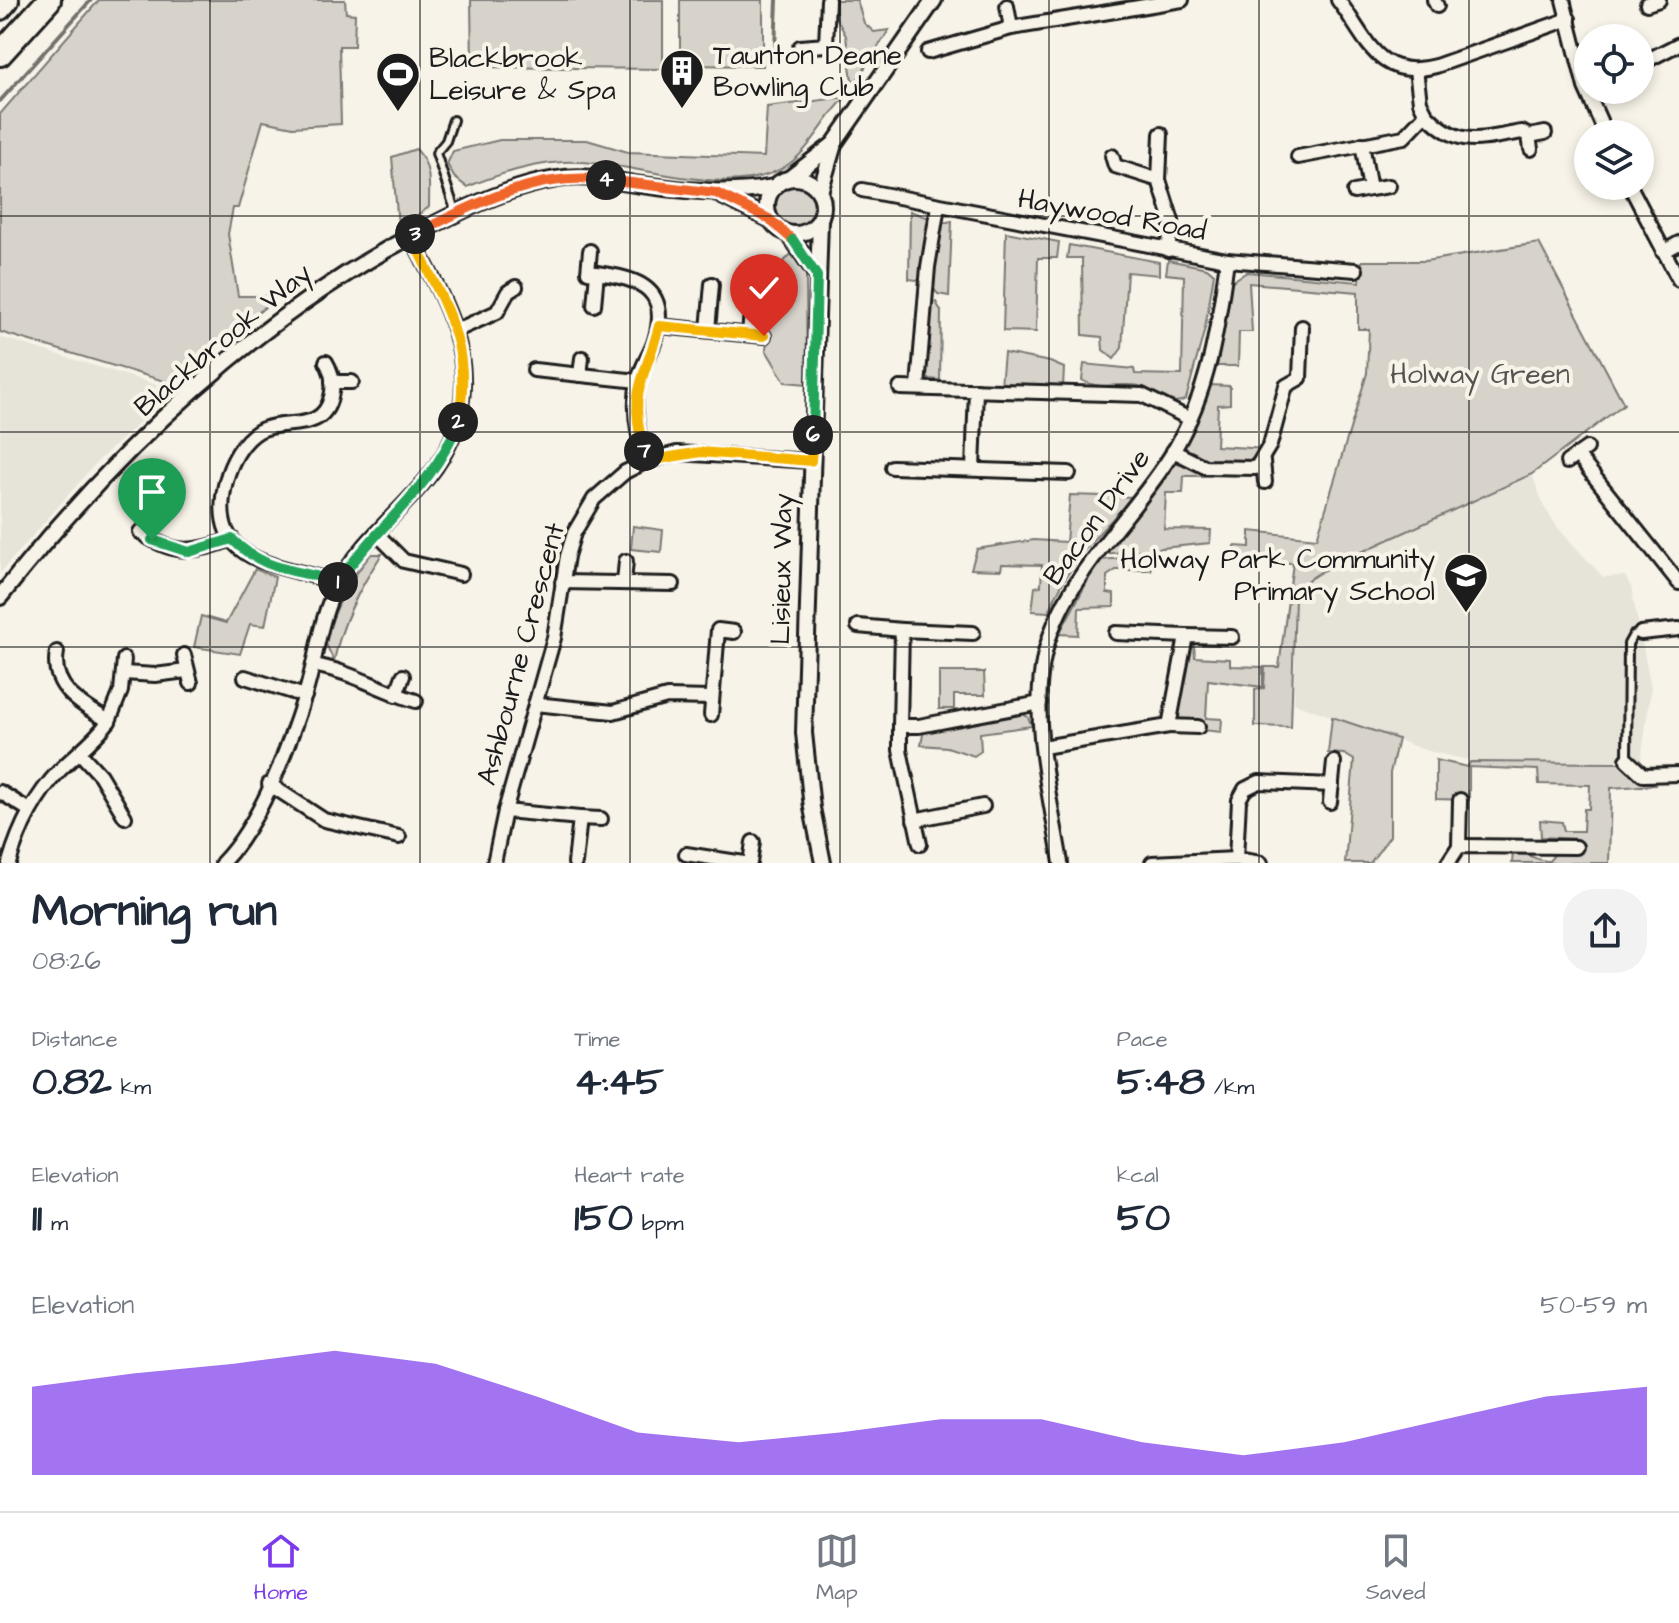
<!DOCTYPE html>
<html lang="en">
<head>
<meta charset="utf-8">
<style>
  :root { --surface:#fff; --page:#f2f2f3; --text:#1f2937; --muted:#747a83; --line:#e0e1e3; --accent:#7c3aed }
  body { margin:0; font-family:"Architects Daughter",sans-serif; background:var(--page); color:var(--text); height:100vh; display:flex; flex-direction:column; font-size:30px; white-space:nowrap }
  * { box-sizing:border-box; margin:0 }
  p { font-size:26px; color:var(--muted) }
  .icon { flex:none; width:44px; height:44px; fill:none; stroke:currentColor; stroke-width:2; stroke-linecap:round; stroke-linejoin:round }
  .map { position:relative; height:863px; overflow:hidden }
  .details { display:flex; flex-direction:column; background:var(--surface); flex:1 }
  .details>* { flex:none }
  .buttons { position:absolute; left:1574px; top:24px; display:grid; gap:16px }
  .buttons a { display:grid; place-items:center; width:80px; height:80px; border-radius:50%; background:var(--surface); box-shadow:0 4px 12px #0003; font-size:40px }
  .pin { position:absolute; display:grid; place-items:center; width:68px; height:68px; color:#fff; margin:-82px -34px; border-radius:50% 50% 50% 0; rotate:-45deg; box-shadow:0 0 8px #0007 }
  .pin .icon { rotate:45deg }
  .km { position:absolute; width:40px; height:40px; margin:-20px; border-radius:50%; background:#222; color:#fff; font-size:22px; line-height:40px; text-align:center }
  .round { display:grid; place-items:center; flex:none; width:84px; height:84px; border-radius:32px; background:var(--page) }
  .headline { display:flex; align-items:center; justify-content:space-between; height:136px; padding:0 32px }
  h1 { font-size:44px; font-weight:800; line-height:60px }
  .metrics { display:grid; grid-template-columns:repeat(3,1fr); gap:12px; height:136px; padding:8px 32px }
  .metrics div { display:grid; align-content:center }
  .metrics b { font-size:40px; font-weight:800 }
  .metrics small { font-size:22px; font-weight:400 }
  .metrics p { font-size:22px }
  .chart { height:224px; padding:16px 32px }
  .chart p { display:flex; justify-content:space-between }
  .chart svg { width:100%; height:144px; margin-top:8px; fill:var(--accent); opacity:.7 }
  .tab-bar { display:flex; justify-content:space-around; align-items:center; height:112px; border-top:2px solid var(--line); background:var(--surface); font-size:22px; color:var(--muted) }
  .tab-bar a { display:grid; justify-items:center; gap:4px }
  .tab-bar .on { color:var(--accent) }
  .map>svg:first-child { display:block }
</style>
</head>
<body>
<div class="map">
<svg width="1679" height="863" viewBox="0 0 1679 863">
  <rect width="100%" height="100%" fill="#f7f3e8"/>
  <filter id="ink" filterUnits="userSpaceOnUse"><feTurbulence type="fractalNoise" baseFrequency=".0125" numOctaves="2"/><feDisplacementMap in="SourceGraphic" scale="16" xChannelSelector="R" yChannelSelector="G"/><feConvolveMatrix kernelMatrix="1 2 1 2 8 2 1 2 1" color-interpolation-filters="sRGB"/></filter>
  <g filter="url(#ink)">
    <g fill="#e6e3d9">
      <path d="M0,337L174,390L96,463L0,573Z"/>
      <path d="M1532,474L1544,507L1558,528L1603,577L1625,576L1631,587L1651,688L1641,761L1477,762L1428,751L1294,703L1296,599L1302,585L1329,567Z"/>
    </g>
    <g fill="#d7d3cb" stroke="#7a7874" stroke-width="2">
      <path d="M99,0H345L346,13L355,14L354,46H339L341,124L293,127L263,121L238,208H233L228,234L238,296H278L174,384L0,332V114Z"/>
      <path d="M471,0H663V69L472,67Z"/>
      <path d="M680,0H763V66L680,65Z"/>
      <path d="M835,0H857L864,23L874,32L889,30L857,80H852L846,36L837,19Z"/>
      <path d="M846,97C825,117 811,150 786,166C727,203 629,158 562,162C530,164 496,175 467,187L454,177L447,164L453,151L500,140H587L628,152L764,157L767,107Z"/>
      <path d="M416,149C432,166 429,185 429,207L404,225H398L392,157Z"/>
      <circle cx="794" cy="206" r="20"/>
      <path d="M910,211L929,218L924,281L909,279Z"/>
      <path d="M952,221L949,296L938,294L931,286L935,243L942,223Z"/>
      <path d="M1006,232L1059,242L1057,258H1038L1036,332L1003,331Z"/>
      <path d="M1539,243L1624,404L1532,474L1329,567L1300,585L1295,599L1291,727L1255,726V689L1264,688L1265,667H1279L1293,563L1234,561L1235,546L1250,547V531L1317,538L1367,373L1369,329H1358V292L1249,283L1252,332H1239L1238,366H1217L1231,282L1247,272L1359,282L1362,261H1425Z"/>
      <path d="M1069,245L1159,262V275L1127,272L1122,348L1114,359L1103,350L1102,337L1083,335L1082,258H1067Z"/>
      <path d="M791,254L806,274L807,384L785,382L766,350L774,272Z"/>
      <path d="M1168,260L1207,268L1214,274L1205,328L1186,399C1170,409 1154,390 1139,386C1120,382 1099,391 1082,380L1084,364L1134,369L1135,374L1182,375L1184,276L1166,274Z"/>
      <path d="M936,302L941,311L940,380L929,379L923,371L929,303Z"/>
      <path d="M1004,353L1050,362L1064,368L1063,387L1001,385Z"/>
      <path d="M1209,385L1230,386V404L1218,405L1216,446L1267,449L1254,465L1205,463L1183,452Z"/>
      <path d="M1186,463L1209,476H1184L1183,493H1166L1164,529L1211,530L1210,543L1103,554L1174,464Z"/>
      <path d="M1070,495L1134,497C1098,533 1067,564 1049,612L1032,611L1035,587L1041,586L1042,565L1002,564L1001,570L971,569L977,549L1034,540L1066,542Z"/>
      <path d="M633,526L663,530L661,552L631,549Z"/>
      <path d="M371,554H382C360,587 342,621 334,661L325,642C335,607 348,582 371,554Z"/>
      <path d="M1153,556L1151,570H1116L1107,576V593L1114,594V607L1079,608L1078,635L1059,634L1099,560Z"/>
      <path d="M255,569L275,577L265,626L250,624L240,654L194,647L201,616L226,623Z"/>
      <path d="M1194,645L1195,657L1230,659V666L1263,667V687L1208,680L1206,718L1222,719L1221,732L1183,728L1174,719L1188,654Z"/>
      <path d="M939,672H984L985,695H954V709H939Z"/>
      <path d="M1020,713L1028,717L1032,726L980,733L981,751L974,756L947,747L921,745L924,729Z"/>
      <path d="M1332,717L1398,739L1390,773V836L1370,863H1345L1354,760L1344,754L1328,753Z"/>
      <path d="M1436,760L1468,767L1470,762L1620,763L1636,779L1656,785L1611,788L1609,863H1512L1513,852C1528,852 1535,861 1549,861L1559,849L1577,848L1578,839L1541,837L1540,820L1562,822L1564,831H1583L1584,809H1589L1590,785L1539,784L1538,770L1469,767V800L1436,799Z"/>
    </g>
    <g fill="none" stroke-linecap="round" stroke-linejoin="round">
      <g stroke="#72716c" stroke-width="4">
        <path d="M775,49L777,0"/>
        <path d="M0,101L91,0"/>
      </g>
      <g stroke="#1c1c1c" stroke-width="12">
        <g id="service">
          <path d="M453,120L446,141L436,153L456,213"/>
          <path d="M1627,760L1628,644L1633,635L1641,633"/>
        </g>
      </g>
      <g stroke="#1c1c1c" stroke-width="18">
        <g id="minor">
          <path d="M1338,0C1366,36 1377,82 1436,66L1569,19"/>
          <path d="M1434,0L1437,6"/>
          <path d="M1563,0L1585,87L1606,134"/>
          <path d="M1647,4L1659,0"/>
          <path d="M1007,6L1011,28"/>
          <path d="M800,47L826,45L828,0"/>
          <path d="M928,52L1011,28L1182,0"/>
          <path d="M1640,64L1679,44"/>
          <path d="M1426,114C1459,149 1479,139 1522,132L1529,136L1531,149"/>
          <path d="M1161,134L1159,180L1172,221L1168,250"/>
          <path d="M1529,136L1545,133"/>
          <path d="M1112,156L1115,166L1159,180"/>
          <path d="M1298,157L1404,137L1426,114L1420,102L1416,70"/>
          <path d="M1630,186L1679,280"/>
          <path d="M1370,189L1389,186"/>
          <path d="M862,190L1227,260L1356,270"/>
          <path d="M1354,192L1370,189L1362,144"/>
          <path d="M590,251L588,272C632,277 672,284 655,340C651,354 641,366 638,381C633,408 637,436 647,461"/>
          <path d="M1663,252L1679,243"/>
          <path d="M594,305L597,273"/>
          <path d="M659,326L764,336"/>
          <path d="M457,330L497,312L508,292L516,287"/>
          <path d="M708,330L712,284"/>
          <path d="M749,333L752,302"/>
          <path d="M326,362C332,372 334,385 331,397C322,435 284,417 259,431C242,441 231,462 226,481C204,568 283,563 338,583"/>
          <path d="M534,370L638,381"/>
          <path d="M580,375L582,358"/>
          <path d="M332,382H352"/>
          <path d="M918,387L928,267L938,206"/>
          <path d="M900,388L1142,395L1190,419"/>
          <path d="M1173,451L1205,467L1256,468L1270,445L1286,386L1300,378L1302,327"/>
          <path d="M1577,455L1679,583"/>
          <path d="M1263,461L1265,482"/>
          <path d="M1567,462L1587,448"/>
          <path d="M892,467L1069,473"/>
          <path d="M973,469L976,390"/>
          <path d="M140,532C175,556 194,553 232,539"/>
          <path d="M376,533L404,561L461,574"/>
          <path d="M562,582L673,584"/>
          <path d="M624,582L626,561"/>
          <path d="M858,626L902,630"/>
          <path d="M1116,633L1186,636"/>
          <path d="M1641,633L1679,629"/>
          <path d="M184,655L191,683"/>
          <path d="M313,665C350,671 380,690 416,701"/>
          <path d="M124,673L155,675L186,671"/>
          <path d="M245,677L305,696"/>
          <path d="M396,695L403,676"/>
          <path d="M535,704L613,712L667,697L711,698"/>
          <path d="M711,715L718,630L734,632"/>
          <path d="M109,721L121,691L124,659"/>
          <path d="M900,726L902,630L973,633"/>
          <path d="M1169,726L1198,727"/>
          <path d="M1043,747L1169,726L1186,636L1232,637"/>
          <path d="M80,753L100,775L125,817"/>
          <path d="M1627,760L1643,775L1679,774"/>
          <path d="M269,784L324,820L399,837"/>
          <path d="M0,792L29,810"/>
          <path d="M1330,802L1334,762"/>
          <path d="M505,811L580,818L575,863"/>
          <path d="M580,818L601,819"/>
          <path d="M914,820L983,806"/>
          <path d="M920,844L900,750V726H919L1040,703"/>
          <path d="M1459,846L1460,800"/>
          <path d="M686,854L744,863"/>
          <path d="M1236,859L1239,800L1245,789L1259,782L1332,785"/>
          <path d="M9,863C19,828 34,797 60,770C77,753 94,741 109,721C82,705 50,688 57,652"/>
          <path d="M222,863C261,823 288,748 305,695C317,658 319,618 338,584C372,519 449,485 461,407C472,342 439,292 411,236"/>
          <path d="M494,863L505,811L554,638L567,556L574,533L594,499L625,472L647,461L677,453L811,461"/>
          <path d="M750,863L753,842"/>
          <path d="M1061,863C1051,801 1030,719 1044,657C1062,575 1131,521 1173,452C1209,392 1218,328 1227,260"/>
          <path d="M1152,863L1236,859L1261,863"/>
          <path d="M1448,863L1459,846L1576,847"/>
        </g>
      </g>
      <g stroke="#1c1c1c" stroke-width="20">
        <g id="tertiary">
          <circle cx="795" cy="206" r="28"/>
          <path d="M790,178L834,144"/>
          <path d="M820,192L834,144L934,0"/>
          <path d="M720,195L769,219"/>
          <path d="M820,220L804,733L812,808L823,863"/>
          <path d="M789,234L817,275"/>
          <path d="M0,597C115,451 265,308 433,225C472,205 513,186 557,179C584,174 614,181 642,185C687,191 728,195 774,187"/>
        </g>
      </g>
      <g stroke="#1c1c1c" stroke-width="28">
        <g id="motorway">
          <path d="M0,8L7,0"/>
          <path d="M0,54L49,0"/>
        </g>
      </g>
      <use href="#service" stroke="#f7f3e8" stroke-width="6"/>
      <use href="#minor" stroke="#f7f3e8" stroke-width="12"/>
      <use href="#tertiary" stroke="#f7f3e8" stroke-width="14"/>
      <use href="#motorway" stroke="#f7f3e8" stroke-width="22"/>
    </g>
  </g>
  <g fill="none" stroke-linecap="round" stroke-linejoin="round" filter="url(#ink)">
    <g stroke="#fff" stroke-width="16">
      <path id="split-1" d="M152,540L189,552L232,539C264,572 297,569 338,582"/>
    </g>
    <g stroke="#fff" stroke-width="16">
      <path id="split-2" d="M338,582C376,526 435,487 458,422"/>
    </g>
    <g stroke="#fff" stroke-width="16">
      <path id="split-3" d="M415,234L411,236C443,303 474,344 458,422"/>
    </g>
    <g stroke="#fff" stroke-width="16">
      <path id="split-4" d="M415,234C475,204 537,171 606,180"/>
    </g>
    <g stroke="#fff" stroke-width="16">
      <path id="split-5" d="M606,180L716,193L769,219L793,240"/>
    </g>
    <g stroke="#fff" stroke-width="16">
      <path id="split-6" d="M793,240L817,276L813,435"/>
    </g>
    <g stroke="#fff" stroke-width="16">
      <path id="split-7" d="M644,451L647,461L701,452L811,461L813,435"/>
    </g>
    <g stroke="#fff" stroke-width="16">
      <path id="split-8" d="M644,451C627,389 645,381 659,326L764,336"/>
    </g>
    <use href="#split-1" stroke="#22a559" stroke-width="10"/>
    <use href="#split-2" stroke="#22a559" stroke-width="10"/>
    <use href="#split-3" stroke="#f5b400" stroke-width="10"/>
    <use href="#split-4" stroke="#f0652b" stroke-width="10"/>
    <use href="#split-5" stroke="#f0652b" stroke-width="10"/>
    <use href="#split-6" stroke="#22a559" stroke-width="10"/>
    <use href="#split-7" stroke="#f5b400" stroke-width="10"/>
    <use href="#split-8" stroke="#f5b400" stroke-width="10"/>
  </g>
  <path fill="none" stroke="#1c1c1c" stroke-width="2" stroke-opacity="0.55" d="M210,0V863M420,0V863M630,0V863M840,0V863M1049,0V863M1259,0V863M1469,0V863M0,216H1679M0,432H1679M0,647H1679"/>
  <defs>
    <g id="building-pin" transform="scale(2.3)"><path d="M0 17L-7.5 6A9.5 9.5 0 1 1 7.5 6Z" fill="#1c1c1c" stroke="#f7f3e8"/><path d="M-4-6H4V6H1V3H-1V6H-4ZM-2.5-4.3h1.7v1.8h-1.7ZM.8-4.3h1.7v1.8H.8ZM-2.5-1h1.7V.8h-1.7ZM.8-1h1.7V.8H.8Z" fill="#fff"/></g>
    <g id="stadium-pin" transform="scale(2.3)"><path d="M0 17L-7.5 6A9.5 9.5 0 1 1 7.5 6Z" fill="#1c1c1c" stroke="#f7f3e8"/><path d="M0-5a6.5 5 0 1 0 0 10a6.5 5 0 1 0 0-10ZM-3.5-1.8h7v3.6h-7Z" fill="#fff"/></g>
    <g id="school-pin" transform="scale(2.3)"><path d="M0 17L-7.5 6A9.5 9.5 0 1 1 7.5 6Z" fill="#1c1c1c" stroke="#f7f3e8"/><path d="M0-5L7-2L0 1L-7-2ZM-4 1L0 2.5L4 1V4Q0 6-4 4Z" fill="#fff"/></g>
  </defs>
  <g fill-rule="evenodd">
    <use href="#building-pin" x="682" y="71"/>
    <use href="#stadium-pin" x="398" y="74"/>
    <use href="#school-pin" x="1466" y="575"/>
  </g>
  <g text-anchor="middle" dominant-baseline="central" stroke-width="8" stroke-linejoin="round" paint-order="stroke">
    <g font-size="28" fill="#1c1c1c" stroke="#f7f3e8" text-anchor="start">
      <text x="713" y="55">Taunton Deane<tspan x="713" dy="32">Bowling Club</tspan></text>
      <text x="429" y="58">Blackbrook<tspan x="429" dy="32">Leisure &amp; Spa</tspan></text>
      <text x="1435" y="559" text-anchor="end">Holway Park Community<tspan x="1435" dy="32">Primary School</tspan></text>
    </g>
    <g font-size="28" fill="#1c1c1c" stroke="#f7f3e8">
      <text transform="translate(1112 215) rotate(10)">Haywood Road</text>
      <text transform="translate(223 340) rotate(-40)">Blackbrook Way</text>
      <text transform="translate(1097 517) rotate(-54)">Bacon Drive</text>
      <text transform="translate(782 569) rotate(-89)">Lisieux Way</text>
      <text transform="translate(521 654) rotate(-75)">Ashbourne Crescent</text>
    </g>
    <g font-size="28" fill="#545351" stroke="#f7f3e8">
      <text x="1480" y="374">Holway Green</text>
    </g>
  </g>
</svg>
<div class="buttons">
<a><svg class="icon" aria-label="locate" viewBox="0 0 24 24"><circle cx="12" cy="12" r="6"/><path d="M12 2v4M12 18v4M2 12h4M18 12h4"/></svg></a>
<a><svg class="icon" aria-label="layers" viewBox="0 0 24 24"><path d="M12 4l9 5-9 5-9-5zM3 14l9 5 9-5"/></svg></a>
</div>
<div class="pin" style="left:152px;top:540px;background:#1e9e55"><svg class="icon" aria-label="arrive" viewBox="0 0 24 24"><path d="M6 21V4h12l-3 4 3 4H6"/></svg></div>
<div class="pin" style="left:764px;top:336px;background:#d93025"><svg class="icon" aria-label="check" viewBox="0 0 24 24"><path d="M5 12l5 5 9-10"/></svg></div>
<b class="km" style="left:338px;top:582px">1</b>
<b class="km" style="left:458px;top:422px">2</b>
<b class="km" style="left:415px;top:234px">3</b>
<b class="km" style="left:606px;top:180px">4</b>
<b class="km" style="left:813px;top:435px">6</b>
<b class="km" style="left:644px;top:451px">7</b>
</div>
<section class="details">
<div class="headline"><div><h1>Morning run</h1><p>08:26</p></div><a class="round"><svg class="icon" aria-label="share" viewBox="0 0 24 24"><path d="M12 15V3M7 8l5-5 5 5M5 13v7h14v-7"/></svg></a></div>
<div class="metrics">
<div><p>Distance</p><b>0.82<small> km</small></b></div>
<div><p>Time</p><b>4:45</b></div>
<div><p>Pace</p><b>5:48<small> /km</small></b></div>
</div>
<div class="metrics">
<div><p>Elevation</p><b>11<small> m</small></b></div>
<div><p>Heart rate</p><b>150<small> bpm</small></b></div>
<div><p>kcal</p><b>50</b></div>
</div>
<div class="chart"><p><span>Elevation</span>50–59 m</p>
<svg viewBox="0 0 160 44" preserveAspectRatio="none"><path d="M0 44V17L10 13L20 10L30 6L40 10L50 20L60 31L70 34L80 31L90 27L100 27L110 34L120 38L130 34L140 27L150 20L160 17V44z"/></svg>
</div>
</section>
<nav class="tab-bar">
<a class="on"><svg class="icon" aria-label="home" viewBox="0 0 24 24"><path d="M3 11l9-7 9 7M6 9v11h12V9"/></svg>Home</a>
<a><svg class="icon" aria-label="map" viewBox="0 0 24 24"><path d="M3 6l6-2 6 2 6-2v14l-6 2-6-2-6 2zM9 4v14M15 6v14"/></svg>Map</a>
<a><svg class="icon" aria-label="saved" viewBox="0 0 24 24"><path d="M7 4h10v16l-5-4-5 4z"/></svg>Saved</a>
</nav>
</body>
</html>
